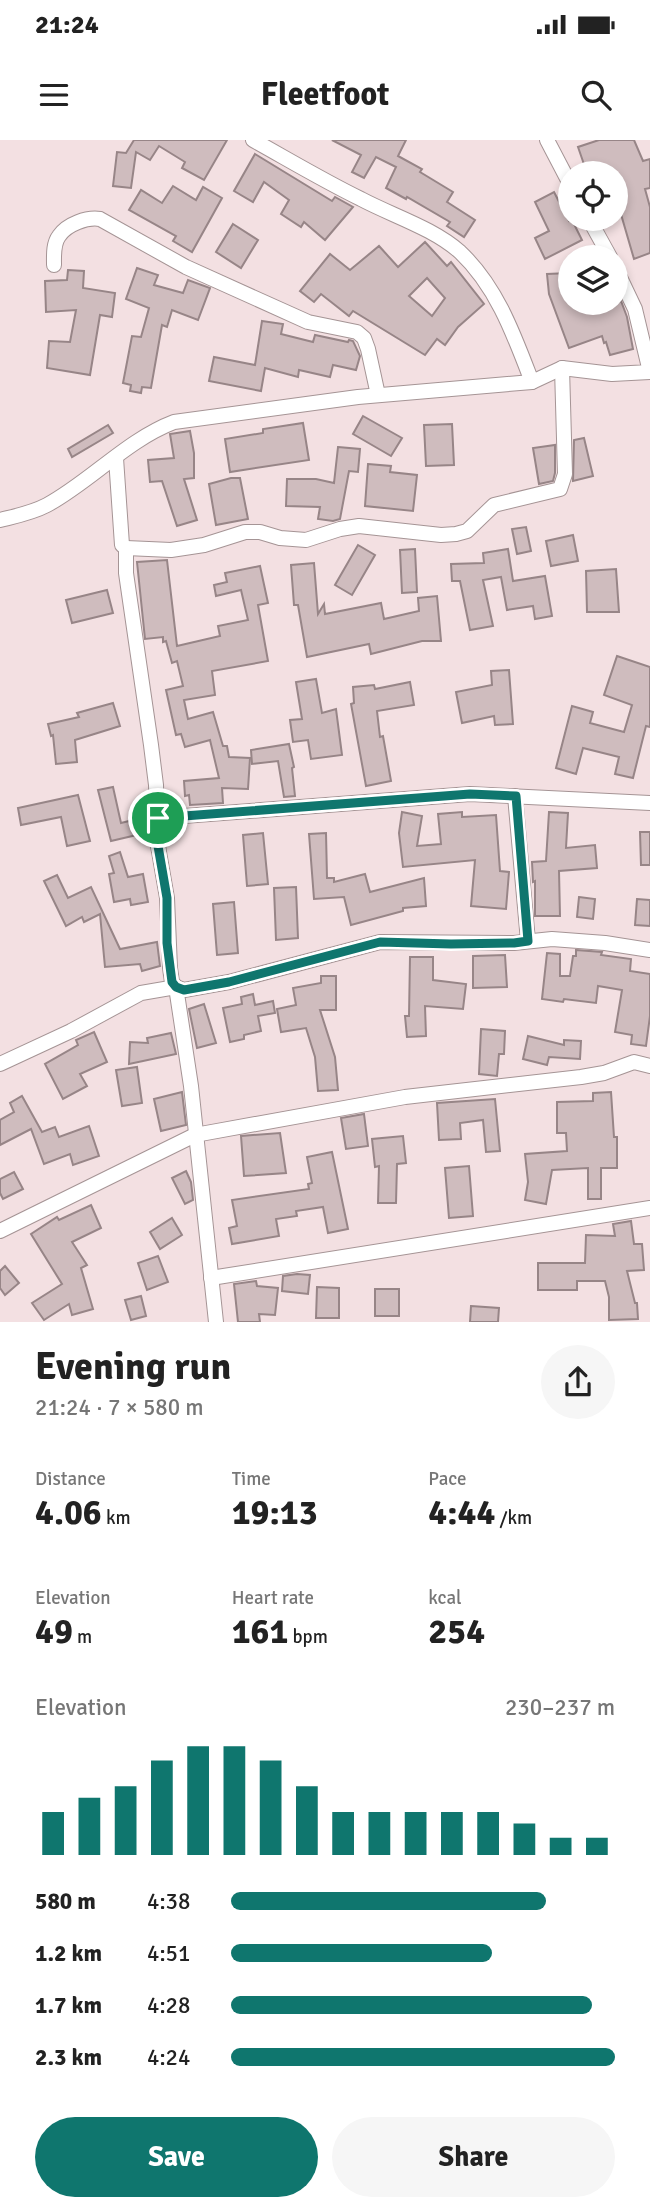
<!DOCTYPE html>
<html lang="en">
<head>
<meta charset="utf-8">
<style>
  :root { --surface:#fff; --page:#f6f6f6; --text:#222; --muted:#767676; --accent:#0f766e }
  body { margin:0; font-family:Signika,sans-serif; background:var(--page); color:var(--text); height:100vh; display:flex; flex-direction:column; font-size:26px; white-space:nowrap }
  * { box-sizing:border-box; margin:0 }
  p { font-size:23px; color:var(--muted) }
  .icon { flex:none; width:38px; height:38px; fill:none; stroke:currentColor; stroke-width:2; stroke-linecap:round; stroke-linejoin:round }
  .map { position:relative; height:1182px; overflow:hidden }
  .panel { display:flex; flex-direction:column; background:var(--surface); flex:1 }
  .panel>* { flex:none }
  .buttons { position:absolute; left:558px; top:21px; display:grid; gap:14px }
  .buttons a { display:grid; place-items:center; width:70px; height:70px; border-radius:50%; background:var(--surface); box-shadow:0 4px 10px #0003; font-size:35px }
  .pin { position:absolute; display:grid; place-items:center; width:60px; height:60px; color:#fff; margin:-30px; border:4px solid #fff; border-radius:50%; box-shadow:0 2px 7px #0007 }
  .round { display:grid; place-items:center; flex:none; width:74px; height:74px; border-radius:37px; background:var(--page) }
  .headline { display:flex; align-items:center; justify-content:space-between; height:119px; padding:0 35px }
  h1 { font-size:38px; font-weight:800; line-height:52px }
  .metrics { display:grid; grid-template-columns:repeat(3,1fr); gap:10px; height:119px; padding:7px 35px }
  .metrics div { display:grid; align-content:center }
  .metrics b { font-size:35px; font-weight:800 }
  .metrics small { font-size:19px; font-weight:400 }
  .metrics p { font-size:19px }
  .chart { height:196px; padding:14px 35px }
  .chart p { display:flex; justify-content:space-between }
  .chart svg { width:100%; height:126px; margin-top:7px; stroke:var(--accent); stroke-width:6 }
  .primary-button { display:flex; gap:14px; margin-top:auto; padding:14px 35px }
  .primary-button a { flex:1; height:80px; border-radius:42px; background:var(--accent); color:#fff; font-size:28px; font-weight:800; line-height:80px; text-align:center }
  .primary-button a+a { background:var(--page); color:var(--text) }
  ul { padding:0 35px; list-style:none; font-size:23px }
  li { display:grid; grid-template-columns:112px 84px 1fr; align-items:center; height:52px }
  li i { height:18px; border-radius:9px; background:var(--accent) }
  .status { display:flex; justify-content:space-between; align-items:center; height:49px; padding:0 35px; background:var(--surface); direction:ltr }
  .status svg { height:19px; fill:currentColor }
  header { display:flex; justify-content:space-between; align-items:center; height:91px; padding:0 35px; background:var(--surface); font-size:32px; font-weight:800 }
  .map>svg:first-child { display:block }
</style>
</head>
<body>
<div class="status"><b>21:24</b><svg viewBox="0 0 49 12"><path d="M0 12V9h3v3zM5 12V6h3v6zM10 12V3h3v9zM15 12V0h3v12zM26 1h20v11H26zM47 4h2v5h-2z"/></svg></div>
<header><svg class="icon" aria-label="menu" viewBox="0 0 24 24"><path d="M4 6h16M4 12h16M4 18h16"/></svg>Fleetfoot<svg class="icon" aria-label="search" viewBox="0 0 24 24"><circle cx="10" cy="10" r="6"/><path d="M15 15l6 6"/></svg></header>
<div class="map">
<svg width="650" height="1182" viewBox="0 0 650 1182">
  <rect width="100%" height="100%" fill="#f3e0e2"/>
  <g fill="#cfbcbe" stroke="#978587" stroke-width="2" fill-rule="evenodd">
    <path d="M134,0H227L204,40L182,28L185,22L159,6L150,20L136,12L131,48L113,46L117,12L126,13Z"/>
    <path d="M332,0H406L398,16L422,29L420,32L453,52L447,62L475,80L464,97L447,86L450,82L407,57L406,59L386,48L396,27L376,17L364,38L352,32L361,15Z"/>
    <path d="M599,0H634L643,21L650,19V48L645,49L650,67V113L634,119L616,57V33H587L578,7Z"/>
    <path d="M255,14L332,61L335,57L353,67L325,100L304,82L301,87L281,74L289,60L264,42L253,62L234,51Z"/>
    <path d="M173,46L196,60L203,47L222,58L192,112L173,101L176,96L129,70L141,50L162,63Z"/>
    <path d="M554,52L569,81L572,80L582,100L545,119L535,98L549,91L535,62Z"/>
    <path d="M233,84L258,100L241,128L216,112Z"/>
    <path d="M425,102L447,126L451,122L484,164L458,187L445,205L437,199L425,215L353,171L349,176L321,154L314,162L300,151L330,114L350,130L379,106L398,127ZM427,138L445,158L432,176L409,156Z"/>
    <path d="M137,128L158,135L154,145L183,153L188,140L210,148L198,180L172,170L167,187L162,185L151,248L142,247L141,253L130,251L131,245L123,243L132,196L141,197L149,168L126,159Z"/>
    <path d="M68,130L84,131L83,148L115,153L112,177L100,175L90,235L47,228L49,201L70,202L76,170L46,172L45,141L67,140Z"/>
    <path d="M570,133V163H587L590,171L621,161L627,177L633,209L610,215L606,202L604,203L602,196L569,208L549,154L547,134Z"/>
    <path d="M262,181L283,184L281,194L313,202L315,195L348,202L349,200L353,201L360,216L356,230L333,225L330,237L299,230L298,237L265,228L261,251L209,241L214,217L255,225Z"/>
    <path d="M363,276L402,298L391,316L353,294Z"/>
    <path d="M303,283L309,320L230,332L225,299L263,293V289Z"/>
    <path d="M452,284L454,325L426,326L424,285Z"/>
    <path d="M108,285L113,293L72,317L68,309Z"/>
    <path d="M190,291L194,313V338L184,339L197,380L177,386L162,341L150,342L148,320L174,318L170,294Z"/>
    <path d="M584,298L593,336L573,341L574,300Z"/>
    <path d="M555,305V333L553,341L539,344L533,308Z"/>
    <path d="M338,307L360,309L358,332L349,331L340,379L333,381L318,379L320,367L286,366L287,339H316L334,343Z"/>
    <path d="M368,324L391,326L390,332L417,335L413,371L365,366Z"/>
    <path d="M231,338H240L248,379L216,385L209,344Z"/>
    <path d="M526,387L531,411L517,414L512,389Z"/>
    <path d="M573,395L578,421L551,426L546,401Z"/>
    <path d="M358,405L375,415L352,455L335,445Z"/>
    <path d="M415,409L417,452L402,453L400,410Z"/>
    <path d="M508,409L513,441L545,436L552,476L535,479L533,466L507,470L501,437L483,440L493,486L470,490L460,441H452L451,424L484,423L483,413Z"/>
    <path d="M167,420L177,506L220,496L218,486L248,480L241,450L216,456L214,445L227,442L225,433L260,426L268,463L258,465L268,521L212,531L215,555L184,560L188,579L213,572L223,606H227L229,617L250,618L248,649L222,648L223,663L190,665L189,655L185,656L184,641L219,638L210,600L185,607L181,594L176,595L166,550L183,546L177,521L172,523L166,501L163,502V497L145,499L137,422Z"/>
    <path d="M314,423L318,474L324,464L325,474L381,463L384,479L419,471L418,458L437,456L441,501H422L371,514L369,504L307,517L298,465H294L291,425Z"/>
    <path d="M616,429L619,472H587L586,431Z"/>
    <path d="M107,450L113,473L72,483L66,460Z"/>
    <path d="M617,516L650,527V587L646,586L633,638L615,634L619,617L583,608L576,634L556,628L572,566L593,572L590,583L624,592L632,565L604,555Z"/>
    <path d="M509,530L513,584L495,585L494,576L462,583L456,552L492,545L491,531Z"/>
    <path d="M316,539L322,573L336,569L342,615L311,619L308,600L293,602L290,580L302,579L296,542Z"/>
    <path d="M410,542L414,565L377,571L380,597L383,596L391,641L366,646L351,564L354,563L353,547L374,545L375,549Z"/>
    <path d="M113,563L120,586L75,600L77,622L56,624L53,595L51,596L48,584L79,577L77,573Z"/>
    <path d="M289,604L294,627L292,628L295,656L284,657L278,621L252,624L251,610Z"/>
    <path d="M113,647L121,683L137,679L141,694L111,701L98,650Z"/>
    <path d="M78,655L90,701L67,706L61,677L21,685L18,668Z"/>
    <path d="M402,672L422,676L417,706L441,704L438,674L462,672V677L496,675L500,731L509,732L506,769L471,766L475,720L403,727L399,693Z"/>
    <path d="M549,672L568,673L566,708L595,705L597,728L559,731L560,776H535V741L533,742L532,722L546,721Z"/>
    <path d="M640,692H650V725H641Z"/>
    <path d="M263,693L268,744L247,746L243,695Z"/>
    <path d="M326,693L327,738H334V742L365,734L370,752L424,738L426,766L403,768V771L351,785L344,757L314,759L309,694Z"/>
    <path d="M120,712L128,737L143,734L148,762L131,765L130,759L114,762L109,734L114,733L109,716Z"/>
    <path d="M57,735L68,758L91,747L120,809L157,802L160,826L142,831L140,824L105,827L100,774L84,782L82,777L66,786L44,741Z"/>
    <path d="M296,747L298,798L276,800L274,748Z"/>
    <path d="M579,757L595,759L593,779L577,777Z"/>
    <path d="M637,759L650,760V786L635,785Z"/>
    <path d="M234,762L238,813L217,815L213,764Z"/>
    <path d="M576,810L602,812L601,815L631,819L630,831L650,834V876L646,906L631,904L632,895L615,892L622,850L598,846L596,863L564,859L563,862L542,859L547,813L560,814V836H570L573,816H576Z"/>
    <path d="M505,815L507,847L473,848V816Z"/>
    <path d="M410,817H433V840L466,844L463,869L425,866L426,896L407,897L405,876H409Z"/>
    <path d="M321,836H336V870H320L335,917L338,950L318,951L315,917L306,888L281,892L277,869L296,865L293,848L321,843Z"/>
    <path d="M253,854L255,865L273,861L275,873L258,876L261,891L244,895V899L230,902L223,868L242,864L241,857Z"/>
    <path d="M204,864L216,903L197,908L189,869Z"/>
    <path d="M481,889L505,891L504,914H499L497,936L479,934Z"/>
    <path d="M94,892L107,922L80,934L87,946L63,959L45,924L78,905L76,900Z"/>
    <path d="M171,893L176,914L129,924L130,902L148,903L147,898Z"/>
    <path d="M528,896L564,905V900L581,901L580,919L549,917L547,925L523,919Z"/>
    <path d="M137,927L142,963L122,966L116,930Z"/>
    <path d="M182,952L186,985L161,991L154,959Z"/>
    <path d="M611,952L614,997H617V1028H601V1059H588V1028L552,1030L546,1064L525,1060L528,1042L525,1014L567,1011L566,993H557V962L593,961V953Z"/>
    <path d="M22,956L42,992L55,987L59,997L89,986L99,1016L73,1025L70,1014L44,1024L31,989L0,1005V980L14,972L10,963Z"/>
    <path d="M495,959L500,1011L486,1012L483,980L460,983L461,999L439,1000L437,963Z"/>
    <path d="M364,974L368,1006L346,1009L341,978Z"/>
    <path d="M280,993L286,1033L244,1036L241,996Z"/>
    <path d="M403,996L406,1023L397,1024L396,1063H378L379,1026L375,1027L372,999Z"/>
    <path d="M332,1012L348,1089L328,1093L323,1067L296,1071L297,1076L276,1079L279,1096L232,1104L229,1088L237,1086L232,1060L309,1049L308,1044L312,1043L307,1017Z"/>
    <path d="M469,1026L473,1076L449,1078L445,1028Z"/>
    <path d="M186,1031L191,1042L193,1060L185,1064L172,1038Z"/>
    <path d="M14,1032L23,1049L3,1059L0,1053V1039Z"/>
    <path d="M91,1065L101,1088L72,1102L87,1125L81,1128L93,1169L72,1175L69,1164L44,1180L32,1163L62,1144L31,1094L57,1077L59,1080Z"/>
    <path d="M172,1078L182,1095L160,1109L150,1092Z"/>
    <path d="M631,1081L634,1104H642L644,1130L627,1131L635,1163H637L638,1179L609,1180V1157L605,1141H577V1150H538V1123H585L586,1095L615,1096L613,1084Z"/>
    <path d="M158,1116L168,1142L147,1150L138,1123Z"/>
    <path d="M5,1126L19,1143L5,1155L0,1148V1131Z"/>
    <path d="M297,1134L310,1135L308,1154L282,1151L283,1136Z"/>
    <path d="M256,1141L257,1146L278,1148L275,1175L259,1174L260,1182H238L234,1144Z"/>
    <path d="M317,1147L339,1148V1178H316Z"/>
    <rect x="375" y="1149" width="24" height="27"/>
    <path d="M141,1156L146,1176L131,1180L125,1160Z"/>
    <path d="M471,1166L499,1168L498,1182H470Z"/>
  </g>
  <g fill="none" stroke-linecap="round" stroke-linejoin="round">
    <g stroke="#a59495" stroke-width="16">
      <g id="minor">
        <path d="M253,0C289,20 324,41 361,59C393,76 433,88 460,112C497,147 514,195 532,242"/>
        <path d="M547,0L570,44"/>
        <path d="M589,79L610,117"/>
        <path d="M54,125C54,116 53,104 59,96C67,84 87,77 100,79L186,127L308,182L357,192L364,198L368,209L378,255"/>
        <path d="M116,318L122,405L126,408V433L151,605L156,645L158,706L167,758L170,828L172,842L176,847L191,946L216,1182"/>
        <path d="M0,380C16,376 32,373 47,365C91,341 127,300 174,282L358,257L532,242L562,228L612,234L650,232L635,169L616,129"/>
        <path d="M126,408L171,410L204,405L245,392H260L280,398L306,400L340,389L359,386L441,395L456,394L467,391L494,365L560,349L565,334L562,228"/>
        <path d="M515,656L528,801"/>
        <path d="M158,678L470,654L650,663"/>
        <path d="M0,924L71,891L141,853L176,847L184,850L229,842L380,802L514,803L552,799L605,803L650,810"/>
        <path d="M0,1091L195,995L405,957L581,937L604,933L634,922L650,926"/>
        <path d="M211,1138L650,1068"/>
      </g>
    </g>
    <use href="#minor" stroke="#fff" stroke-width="14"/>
  </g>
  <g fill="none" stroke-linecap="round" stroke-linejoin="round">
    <g stroke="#fff" stroke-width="14">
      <path id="route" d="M470,654L516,656L528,801L514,803L451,804L380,802L229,842L184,850L176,847L172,842L167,803V758L158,706V678Z"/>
    </g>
    <use href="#route" stroke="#0f766e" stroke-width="9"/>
  </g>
</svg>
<div class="buttons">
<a><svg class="icon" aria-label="locate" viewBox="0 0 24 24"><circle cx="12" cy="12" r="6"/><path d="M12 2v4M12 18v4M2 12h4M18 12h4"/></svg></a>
<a><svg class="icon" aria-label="layers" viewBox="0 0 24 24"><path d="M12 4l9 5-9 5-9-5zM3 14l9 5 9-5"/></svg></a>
</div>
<div class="pin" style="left:158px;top:678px;background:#1e9e55"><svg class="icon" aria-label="arrive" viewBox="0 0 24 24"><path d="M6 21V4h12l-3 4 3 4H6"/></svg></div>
</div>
<section class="panel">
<div class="headline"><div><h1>Evening run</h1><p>21:24 · 7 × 580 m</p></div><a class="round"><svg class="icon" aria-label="share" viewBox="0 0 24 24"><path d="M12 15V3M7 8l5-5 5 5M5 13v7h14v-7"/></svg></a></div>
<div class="metrics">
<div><p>Distance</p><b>4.06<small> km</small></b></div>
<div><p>Time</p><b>19:13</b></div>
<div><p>Pace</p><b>4:44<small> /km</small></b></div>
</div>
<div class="metrics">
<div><p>Elevation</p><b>49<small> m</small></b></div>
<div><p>Heart rate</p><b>161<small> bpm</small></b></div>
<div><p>kcal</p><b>254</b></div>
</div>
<div class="chart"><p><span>Elevation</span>230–237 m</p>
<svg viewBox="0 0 160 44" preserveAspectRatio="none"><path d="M5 44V29M15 44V24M25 44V20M35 44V11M45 44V6M55 44V6M65 44V11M75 44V20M85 44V29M95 44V29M105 44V29M115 44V29M125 44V29M135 44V33M145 44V38M155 44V38"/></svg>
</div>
<ul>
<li><b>580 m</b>4:38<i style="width:82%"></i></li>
<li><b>1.2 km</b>4:51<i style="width:68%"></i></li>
<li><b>1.7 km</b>4:28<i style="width:94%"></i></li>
<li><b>2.3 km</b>4:24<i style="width:100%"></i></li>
</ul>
<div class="primary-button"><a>Save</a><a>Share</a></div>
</section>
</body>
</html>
